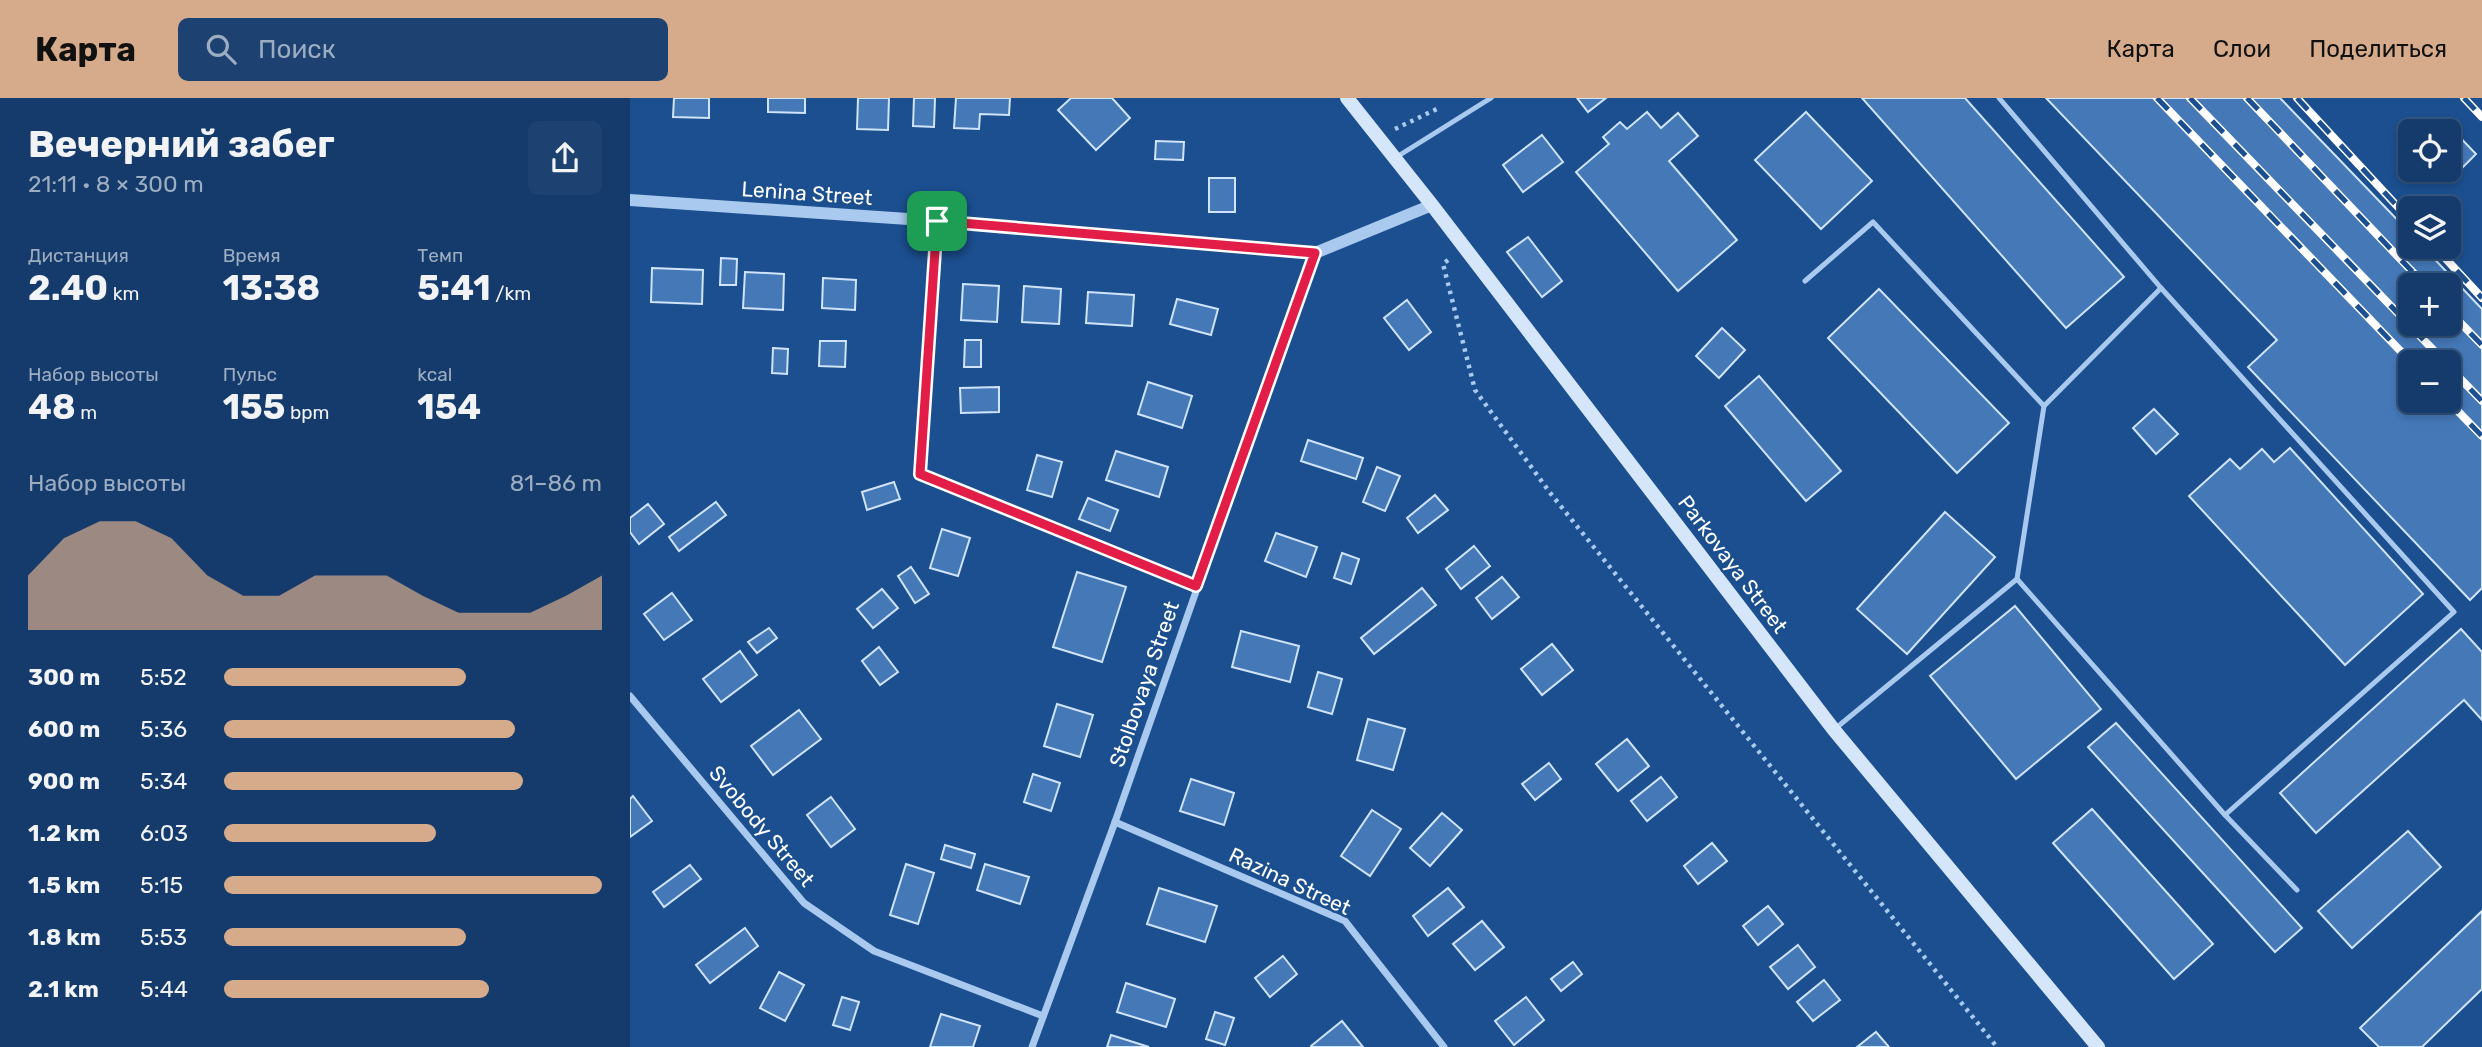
<!DOCTYPE html>
<html lang="ru">
<head>
<meta charset="utf-8">
<style>
  :root { --surface:#143b6b; --page:#1d4271; --text:#f1f3f6; --muted:#9dadc1; --line:#33557e; --accent:#d6ab8b }
  body { margin:0; font-family:Rubik,sans-serif; background:var(--page); color:var(--text); height:100vh; display:flex; flex-direction:column; font-size:26px; white-space:nowrap }
  * { box-sizing:border-box; margin:0 }
  p { font-size:23px; color:var(--muted) }
  .icon { flex:none; width:38px; height:38px; fill:none; stroke:currentColor; stroke-width:2; stroke-linecap:round; stroke-linejoin:round }
  .map { position:relative; flex:1; overflow:hidden }
  .details { display:flex; flex-direction:column; background:var(--surface); width:630px }
  .details>* { flex:none }
  .fabs { position:absolute; left:1768px; top:21px; display:grid; gap:14px }
  .fabs a { display:grid; place-items:center; width:63px; height:63px; border-radius:10px; background:var(--surface); box-shadow:0 4px 10px #0003,0 0 0 2px var(--line); font-size:35px }
  .pin { position:absolute; display:grid; place-items:center; width:60px; height:60px; color:#fff; margin:-30px; border-radius:14px; box-shadow:0 4px 10px #0006 }
  .round { display:grid; place-items:center; flex:none; width:74px; height:74px; border-radius:10px; background:var(--page) }
  .overview { display:flex; align-items:center; justify-content:space-between; height:119px; padding:0 28px }
  h1 { font-size:38px; font-weight:700; line-height:52px }
  .figures { display:grid; grid-template-columns:repeat(3,1fr); gap:10px; height:119px; padding:7px 28px }
  .figures div { display:grid; align-content:center }
  .figures b { font-size:35px; font-weight:700 }
  .figures small { font-size:19px; font-weight:400 }
  .figures p { font-size:19px }
  .chart { height:196px; padding:14px 28px }
  .chart p { display:flex; justify-content:space-between }
  .chart svg { width:100%; height:126px; margin-top:7px; fill:var(--accent); opacity:.7 }
  ul { padding:0 28px; list-style:none; font-size:23px }
  li { display:grid; grid-template-columns:112px 84px 1fr; align-items:center; height:52px }
  li i { height:18px; border-radius:9px; background:var(--accent) }
  header { display:flex; align-items:center; gap:42px; box-sizing:border-box; height:98px; padding:0 35px; background:var(--accent); color:#111 }
  header strong { font-size:33px }
  nav { display:flex; gap:38px; margin-inline-start:auto; font-size:24px }
  .search { width:490px; height:63px; background:var(--page); display:flex; align-items:center; gap:18px; box-sizing:border-box; padding:0 24px; border-radius:10px; color:var(--muted); font-size:26px }
  main { display:flex; flex:1; min-height:0 }
  .map>svg:first-child { display:block }
</style>
</head>
<body>
<header>
<strong>Карта</strong>
<div class="search"><svg class="icon" aria-label="search" viewBox="0 0 24 24"><circle cx="10" cy="10" r="6"/><path d="M15 15l6 6"/></svg>Поиск</div>
<nav><a>Карта</a><a>Слои</a><a>Поделиться</a></nav>
</header>
<main>
<section class="details">
<div class="overview"><div><h1>Вечерний забег</h1><p>21:11 · 8 × 300 m</p></div><a class="round"><svg class="icon" aria-label="share" viewBox="0 0 24 24"><path d="M12 15V3M7 8l5-5 5 5M5 13v7h14v-7"/></svg></a></div>
<div class="figures">
<div><p>Дистанция</p><b>2.40<small> km</small></b></div>
<div><p>Время</p><b>13:38</b></div>
<div><p>Темп</p><b>5:41<small> /km</small></b></div>
</div>
<div class="figures">
<div><p>Набор высоты</p><b>48<small> m</small></b></div>
<div><p>Пульс</p><b>155<small> bpm</small></b></div>
<div><p>kcal</p><b>154</b></div>
</div>
<div class="chart"><p><span>Набор высоты</span>81–86 m</p>
<svg viewBox="0 0 160 44" preserveAspectRatio="none"><path d="M0 44V25L10 12L20 6L30 6L40 12L50 25L60 32L70 32L80 25L90 25L100 25L110 32L120 38L130 38L140 38L150 32L160 25V44z"/></svg>
</div>
<ul>
<li><b>300 m</b>5:52<i style="width:64%"></i></li>
<li><b>600 m</b>5:36<i style="width:77%"></i></li>
<li><b>900 m</b>5:34<i style="width:79%"></i></li>
<li><b>1.2 km</b>6:03<i style="width:56%"></i></li>
<li><b>1.5 km</b>5:15<i style="width:100%"></i></li>
<li><b>1.8 km</b>5:53<i style="width:64%"></i></li>
<li><b>2.1 km</b>5:44<i style="width:70%"></i></li>
</ul>
</section>
<div class="map">
<svg width="1852" height="949" viewBox="0 0 1852 949">
  <rect width="100%" height="100%" fill="#1b4f8f"/>
  <g fill="#4478b7" stroke="#cfe3fa" stroke-width="2" fill-rule="evenodd">
    <path d="M44,0H79V20L43,19Z"/>
    <path d="M138,0H175V15L138,14Z"/>
    <path d="M228,0H259L258,32L227,31Z"/>
    <path d="M284,0H305L304,29L283,28Z"/>
    <path d="M326,0H380L379,17L350,16L349,31L324,30Z"/>
    <path d="M441,0H482L500,20L466,52L428,12Z"/>
    <path d="M947,0H976L958,14Z"/>
    <path d="M1232,0H1335L1494,179L1436,230Z"/>
    <path d="M1416,0H1650L1780,135V149H1793L1852,211V490L1840,502L1618,269L1647,242ZM1780,187H1818V226H1780ZM1780,264H1818V303H1780Z"/>
    <path d="M1017,14L1031,30L1048,15L1068,38L1039,63L1107,142L1048,193L946,74L979,46L973,39L990,24L997,31Z"/>
    <path d="M1176,14L1242,83L1191,131L1125,62Z"/>
    <path d="M1821,30L1846,56L1831,71L1818,58L1817,33Z"/>
    <path d="M912,37L933,64L893,94L873,67Z"/>
    <path d="M526,43L554,44L553,62L525,61Z"/>
    <rect x="579" y="80" width="26" height="34"/>
    <path d="M898,139L932,183L912,199L877,154Z"/>
    <path d="M91,160L107,161L106,187H90Z"/>
    <path d="M22,170L73,172L72,206L21,204Z"/>
    <path d="M115,174L154,176L153,212L113,210Z"/>
    <path d="M193,180L226,182L225,212L192,210Z"/>
    <path d="M333,186L369,188L367,224L331,222Z"/>
    <path d="M394,188L431,191L429,226L392,224Z"/>
    <path d="M1249,191L1379,325L1327,375L1198,240Z"/>
    <path d="M458,194L504,197L502,228L456,225Z"/>
    <path d="M547,201L588,211L581,237L540,226Z"/>
    <path d="M777,202L801,234L779,252L754,220Z"/>
    <path d="M1092,230L1115,252L1089,280L1066,258Z"/>
    <path d="M335,242H351V269H334Z"/>
    <path d="M190,243H216L215,269L189,268Z"/>
    <path d="M143,250L158,251L157,276L142,275Z"/>
    <path d="M1129,278L1211,373L1176,403L1095,308Z"/>
    <path d="M518,284L562,298L552,330L508,316Z"/>
    <path d="M369,289V314L331,315L330,290Z"/>
    <path d="M1524,311L1548,336L1526,356L1503,330Z"/>
    <path d="M678,342L733,360L726,381L671,363Z"/>
    <path d="M1660,350L1793,496L1715,567L1559,398L1600,361L1610,371L1632,351L1644,364Z"/>
    <path d="M486,353L538,369L529,399L476,382Z"/>
    <path d="M407,357L432,364L422,399L397,392Z"/>
    <path d="M747,369L770,378L755,413L733,404Z"/>
    <path d="M264,384L270,401L237,412L232,394Z"/>
    <path d="M805,397L818,412L788,435L777,420Z"/>
    <path d="M458,400L488,412L480,433L449,421Z"/>
    <path d="M86,404L96,417L49,453L39,439Z"/>
    <path d="M18,406L34,426L9,446L0,434V420Z"/>
    <path d="M1315,414L1365,459L1277,556L1227,511Z"/>
    <path d="M312,431L340,440L328,478L300,470Z"/>
    <path d="M646,435L687,449L676,479L635,463Z"/>
    <path d="M844,448L860,468L831,491L816,471Z"/>
    <path d="M712,455L729,461L721,486L704,480Z"/>
    <path d="M281,469L299,496L285,505L268,478Z"/>
    <path d="M447,474L496,489L472,564L423,549Z"/>
    <path d="M872,479L889,499L862,521L846,500Z"/>
    <path d="M792,490L806,507L744,556L731,540Z"/>
    <path d="M252,491L268,510L243,530L227,511Z"/>
    <path d="M42,495L62,522L34,542L14,516Z"/>
    <path d="M1385,508L1471,611L1386,681L1300,578Z"/>
    <path d="M139,530L147,540L127,555L118,544Z"/>
    <path d="M1831,531L1852,554V622L1834,602L1686,735L1650,695Z"/>
    <path d="M611,533L669,548L660,584L602,569Z"/>
    <path d="M922,546L943,572L912,597L891,571Z"/>
    <path d="M249,549L268,574L250,587L232,563Z"/>
    <path d="M110,553L127,577L91,604L73,581Z"/>
    <path d="M688,574L712,581L702,616L678,609Z"/>
    <path d="M427,606L463,617L450,659L414,648Z"/>
    <path d="M169,612L191,641L143,677L121,648Z"/>
    <path d="M738,621L775,631L763,672L727,662Z"/>
    <path d="M1486,625L1672,830L1645,854L1458,649Z"/>
    <path d="M997,641L1019,668L988,693L966,666Z"/>
    <path d="M919,665L931,681L905,702L892,686Z"/>
    <path d="M403,676L430,685L421,713L394,704Z"/>
    <path d="M1031,679L1047,699L1017,723L1001,703Z"/>
    <path d="M561,681L604,695L594,727L550,713Z"/>
    <path d="M3,698L22,723L0,739V701Z"/>
    <path d="M201,699L225,731L201,749L177,717Z"/>
    <path d="M1462,711L1583,846L1544,881L1423,745Z"/>
    <path d="M742,712L771,731L740,778L711,758Z"/>
    <path d="M812,715L832,732L800,768L780,750Z"/>
    <path d="M1778,733L1811,769L1722,850L1688,813Z"/>
    <path d="M1082,745L1097,763L1068,786L1054,768Z"/>
    <path d="M315,747L345,756L341,770L311,761Z"/>
    <path d="M276,766L304,775L288,826L260,817Z"/>
    <path d="M355,766L399,779L390,806L347,792Z"/>
    <path d="M60,767L71,781L34,809L23,794Z"/>
    <path d="M529,790L587,808L575,844L517,826Z"/>
    <path d="M818,790L834,809L798,838L783,818Z"/>
    <path d="M1138,808L1153,826L1128,847L1113,828Z"/>
    <path d="M1852,813V891L1792,949H1749L1730,930Z"/>
    <path d="M852,823L874,849L845,872L823,846Z"/>
    <path d="M115,830L128,848L80,885L66,867Z"/>
    <path d="M1168,847L1185,869L1158,891L1140,869Z"/>
    <path d="M653,858L667,876L640,899L625,880Z"/>
    <path d="M943,864L952,876L931,893L921,881Z"/>
    <path d="M149,874L174,887L155,923L130,910Z"/>
    <path d="M1194,882L1210,902L1183,923L1167,904Z"/>
    <path d="M496,885L545,901L536,929L487,914Z"/>
    <path d="M212,899L229,904L220,932L203,927Z"/>
    <path d="M896,899L914,922L884,947L865,923Z"/>
    <path d="M585,914L604,920L595,947L576,941Z"/>
    <path d="M311,916L350,928L343,949H300Z"/>
    <path d="M712,923L733,949H682L681,948Z"/>
    <path d="M1246,934L1259,949H1227Z"/>
    <path d="M481,937L519,949H477Z"/>
  </g>
  <g fill="none" stroke-linecap="round" stroke-linejoin="round">
    <g stroke="#a9c9ee" stroke-width="4.5" stroke-dasharray="3.5 5" stroke-linecap="butt">
      <path d="M765,31L811,9"/>
      <path d="M818,162L813,166L845,292L921,396L1367,949"/>
    </g>
    <g stroke="#a9c9ee" stroke-width="5">
      <path d="M1369,0L1531,190L1824,514L1595,717"/>
      <path d="M765,60L861,0"/>
      <path d="M1175,183L1243,124L1414,308"/>
      <path d="M1387,481L1595,717L1667,792"/>
      <path d="M1206,630L1387,481L1414,308L1531,190"/>
    </g>
    <g stroke="#a9c9ee" stroke-width="7">
      <path d="M307,123L290,376L566,488"/>
      <path d="M0,598L174,805L244,853L413,918"/>
      <path d="M485,724L715,823L814,949"/>
      <path d="M402,949L485,724L685,155"/>
    </g>
    <path stroke="#a9c9ee" stroke-width="12" d="M0,102L307,123L685,155L802,107"/>
    <path stroke="#d6e6fa" stroke-width="14" d="M717,0L802,107L1204,632L1468,949"/>
    <g stroke="#fff" stroke-width="8">
      <g id="rail">
        <path d="M1527,0L1781,264"/>
        <path d="M1560,0L1815,264"/>
        <path d="M1617,0L1795,187"/>
        <path d="M1667,0L1780,122"/>
        <path d="M1834,0L1852,19"/>
        <path d="M1805,149L1852,200"/>
        <path d="M1818,212L1852,247"/>
        <path d="M1818,268L1852,303"/>
        <path d="M1818,303L1852,338"/>
      </g>
    </g>
    <use href="#rail" stroke="#1b4f8f" stroke-width="5" stroke-dasharray="16" stroke-linecap="butt"/>
  </g>
  <g fill="none" stroke-linecap="round" stroke-linejoin="round">
    <g stroke="#fff" stroke-width="14">
      <path id="route" d="M307,123L685,155L566,488L290,376Z"/>
    </g>
    <use href="#route" stroke="#e11d48" stroke-width="9"/>
  </g>
  <g text-anchor="middle" dominant-baseline="central" stroke-width="5" stroke-linejoin="round" paint-order="stroke">
    <g font-size="21" fill="#fff" stroke="#1b4f8f">
      <text transform="translate(177 95) rotate(4)">Lenina Street</text>
      <text transform="translate(1103 466) rotate(53)">Parkovaya Street</text>
      <text transform="translate(514 586) rotate(-71)">Stolbovaya Street</text>
      <text transform="translate(132 728) rotate(50)">Svobody Street</text>
      <text transform="translate(660 783) rotate(25)">Razina Street</text>
    </g>
  </g>
</svg>
<div class="fabs">
<a><svg class="icon" aria-label="locate" viewBox="0 0 24 24"><circle cx="12" cy="12" r="6"/><path d="M12 2v4M12 18v4M2 12h4M18 12h4"/></svg></a>
<a><svg class="icon" aria-label="layers" viewBox="0 0 24 24"><path d="M12 4l9 5-9 5-9-5zM3 14l9 5 9-5"/></svg></a>
<a>+</a>
<a>−</a>
</div>
<div class="pin" style="left:307px;top:123px;background:#1e9e55"><svg class="icon" aria-label="arrive" viewBox="0 0 24 24"><path d="M6 21V4h12l-3 4 3 4H6"/></svg></div>
</div>
</main>
</body>
</html>
